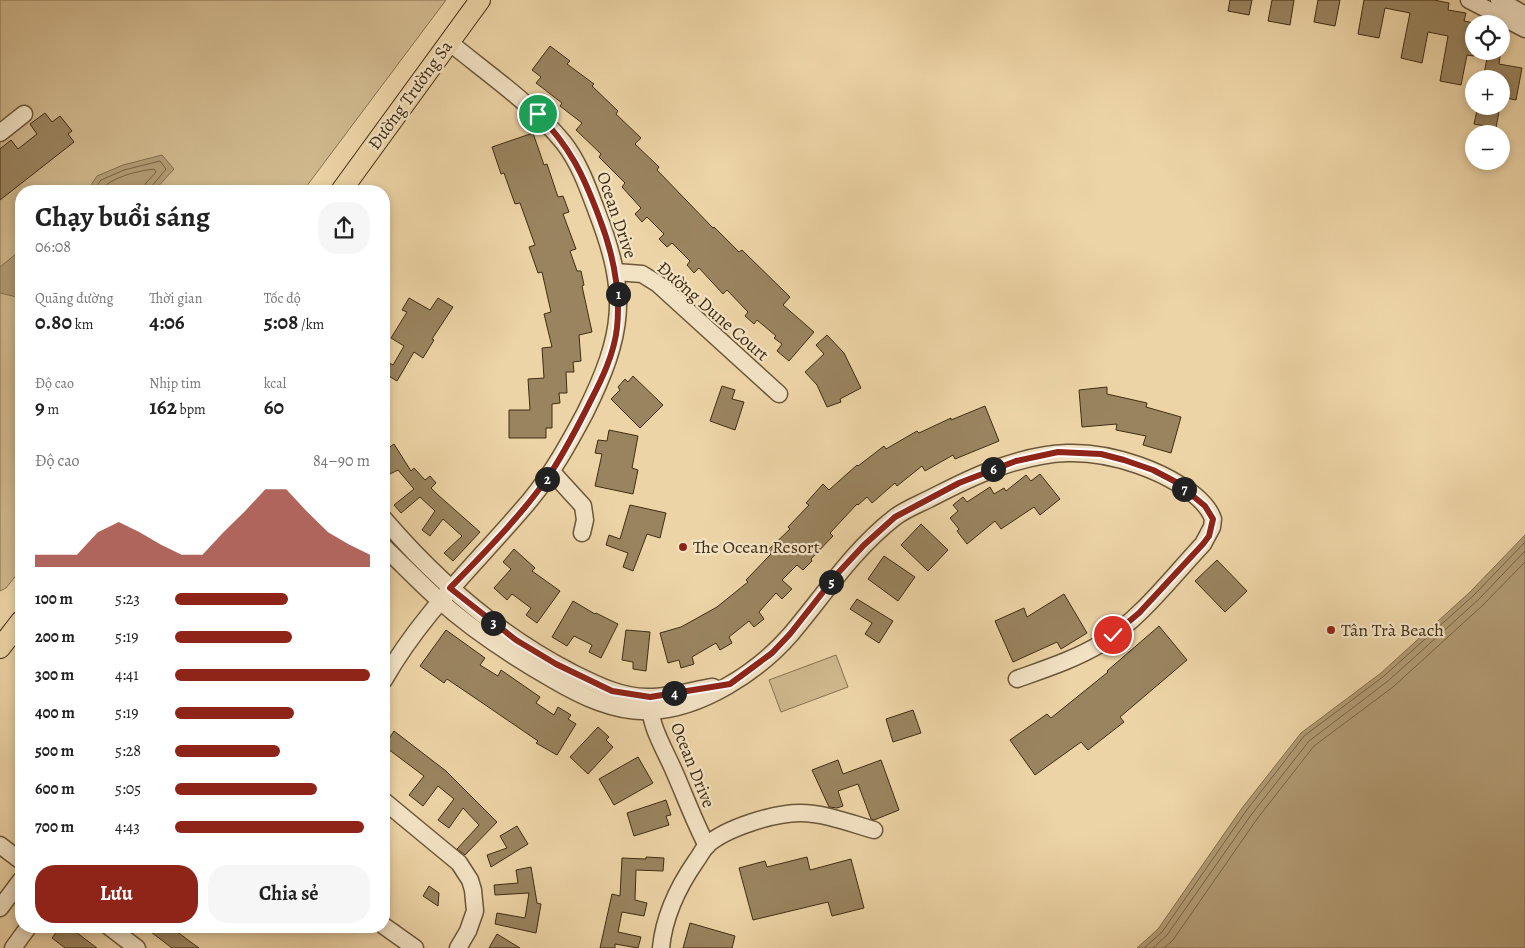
<!DOCTYPE html>
<html lang="vi">
<head>
<meta charset="utf-8">
<style>
  :root { --surface:#fff; --page:#f6f6f6; --text:#222; --muted:#767676; --accent:#8f2418 }
  body { margin:0; font-family:Alegreya,serif; background:var(--page); color:var(--text); height:100vh; display:flex; flex-direction:column; font-size:19px; white-space:nowrap }
  * { box-sizing:border-box; margin:0 }
  p { font-size:16px; color:var(--muted) }
  .icon { flex:none; width:28px; height:28px; fill:none; stroke:currentColor; stroke-width:2; stroke-linecap:round; stroke-linejoin:round }
  .map { position:relative; flex:1; overflow:hidden }
  .side { position:absolute; left:15px; top:185px; width:375px; height:748px; display:flex; flex-direction:column; background:var(--surface); border-radius:20px; box-shadow:0 2px 8px #0003 }
  .side>* { flex:none }
  .tools { position:absolute; left:1465px; top:15px; display:grid; gap:10px }
  .tools a { display:grid; place-items:center; width:45px; height:45px; border-radius:50%; background:var(--surface); box-shadow:0 2px 8px #0003; font-size:25px }
  .pin { position:absolute; display:grid; place-items:center; width:42px; height:42px; color:#fff; margin:-21px; border:2px solid #fff; border-radius:50%; box-shadow:0 1px 5px #0007 }
  .km { position:absolute; width:25px; height:25px; margin:-12px; border-radius:50%; background:#222; color:#fff; font-size:14px; line-height:25px; text-align:center }
  .round { display:grid; place-items:center; flex:none; width:52px; height:52px; border-radius:20px; background:var(--page) }
  .head { display:flex; align-items:center; justify-content:space-between; height:85px; padding:0 20px }
  h1 { font-size:28px; font-weight:700; line-height:38px }
  .figures { display:grid; grid-template-columns:repeat(3,1fr); gap:8px; height:85px; padding:5px 20px }
  .figures div { display:grid; align-content:center }
  .figures b { font-size:21px; font-weight:700 }
  .figures small { font-size:14px; font-weight:400 }
  .figures p { font-size:14px }
  .chart { height:140px; padding:10px 20px }
  .chart p { display:flex; justify-content:space-between }
  .chart svg { width:100%; height:90px; margin-top:5px; fill:var(--accent); opacity:.7 }
  .cta { display:flex; gap:10px; margin-top:auto; padding:10px 20px }
  .cta a { flex:1; height:58px; border-radius:20px; background:var(--accent); color:#fff; font-size:20px; font-weight:700; line-height:58px; text-align:center }
  .cta a+a { background:var(--page); color:var(--text) }
  ul { padding:0 20px; list-style:none; font-size:16px }
  li { display:grid; grid-template-columns:80px 60px 1fr; align-items:center; height:38px }
  li i { height:12px; border-radius:6px; background:var(--accent) }
  .map>svg:first-child { display:block }
</style>
</head>
<body>
<div class="map">
<svg width="1525" height="948" viewBox="0 0 1525 948">
  <rect width="100%" height="100%" fill="#edd4a6"/>
  <filter id="stains"><feTurbulence type="fractalNoise" baseFrequency=".004" numOctaves="4"/><feColorMatrix values="0 0 0 0 .2 0 0 0 0 .09 0 0 0 0 .02 0 0 0 .5 -.17"/></filter>
  <radialGradient id="worn" r=".72"><stop offset=".6" stop-color="#630" stop-opacity="0"/><stop offset="1" stop-color="#630" stop-opacity=".3"/></radialGradient>
  <g fill="#d0b88d" stroke="#887250">
    <path d="M0,0H446L303,191H21V569L6,588L0,591Z"/>
    <path d="M836,655L848,687L781,712L769,680Z"/>
  </g>
  <g fill="#b29b74" stroke="#846f4d">
    <path d="M162,155L174,169L154,191H87L97,176L123,165Z"/>
    <path d="M21,250V298L0,293V267Z"/>
    <path d="M1525,535V948H1137L1158,929L1242,808L1301,733L1381,673L1470,592Z"/>
  </g>
  <g fill="none" stroke-linecap="round" stroke-linejoin="round">
    <g stroke="#796444" stroke-width="1">
      <path d="M93,191L101,180L124,170L160,161L166,169L152,186L151,191"/>
      <path d="M100,191C110,177 138,171 154,169L156,172L146,183L144,191"/>
      <path d="M1144,948L1162,932L1246,811L1304,736L1384,676L1474,595L1525,542"/>
      <path d="M1153,948L1167,935L1251,815L1309,741L1388,681L1478,600L1525,551"/>
      <path d="M1164,948L1173,940L1257,819L1314,746L1393,687L1483,605L1525,562"/>
    </g>
  </g>
  <g fill="#9a845f" stroke="#402d13">
    <path d="M1230,0H1252L1249,15L1228,11Z"/>
    <path d="M1272,0H1294L1290,25L1268,21Z"/>
    <path d="M1318,0H1340L1335,26L1314,22Z"/>
    <path d="M1364,0H1434L1449,3L1448,10L1466,13L1464,21L1474,23V56L1467,55L1461,85L1440,81L1448,36L1428,32L1422,63L1401,58L1410,13L1385,8L1379,38L1358,34Z"/>
    <path d="M550,46L570,61L567,64L594,84L592,86L618,111L616,114L641,138L635,144L659,167L657,170L713,228L714,227L739,252L742,250L790,297L783,305L814,332L789,361L777,351L782,344L774,338L776,336L757,320L754,324L745,316L748,312L727,290L723,294L699,268L694,273L687,265L690,261L672,243L667,247L659,239L664,234L647,217L642,222L635,214L641,208L622,187L625,183L599,157L601,154L576,130L582,123L560,106L562,103L536,83L541,77L532,70Z"/>
    <path d="M1488,53L1500,56L1499,64L1522,68L1516,100L1501,97V79H1483Z"/>
    <path d="M1478,106H1500L1496,128L1474,124Z"/>
    <path d="M45,113L52,122L60,116L72,131L68,134L74,142L0,200V149L11,140L18,149L37,134L30,124Z"/>
    <path d="M533,133L544,165L547,164L558,197L563,196L569,212L563,214L576,249L570,251L577,271H581L584,285L582,286L592,332L579,335L581,361L573,362L574,372H566L567,393H559L560,403L552,404V428H546V438H509V410H530L528,379L544,378L542,348L552,347L544,314L551,312L542,272L538,273L529,247L535,245L520,203L515,204L504,173L501,174L492,147Z"/>
    <path d="M409,298L430,310L438,298L453,307L432,339L434,340L423,358L414,352L397,381L384,373V360L393,365L404,346L391,338L407,312L402,310Z"/>
    <path d="M827,335L844,353L861,388L840,399L841,402L827,407L817,385L805,372L824,354L816,345Z"/>
    <path d="M633,376L663,405L640,428L611,399L620,390L618,387L625,379L628,382Z"/>
    <path d="M722,386L735,390L732,399L744,402L735,430L710,421Z"/>
    <path d="M1107,387V394L1147,403L1146,407L1181,417L1171,453L1143,445L1146,436L1116,430L1117,424L1082,427L1079,390Z"/>
    <path d="M985,406L999,441L955,459L953,455L925,471L922,466L897,486L895,483L872,503L867,497L858,505L857,504L830,533L833,536L811,559L812,561L803,570L797,565L782,580L792,589L782,599L776,593L759,612L764,619L754,627L749,621L729,637L732,643L720,650L716,643L692,657L694,664L681,668L679,660L668,663L660,633L681,627L717,607L748,582L746,580L771,554L767,551L790,529L788,527L809,505L806,503L823,484L829,490L857,465L858,466L884,446L886,449L917,431L919,433L951,418V420Z"/>
    <path d="M609,430L638,436L632,468L638,470L633,494L595,486L602,454L595,453L598,440L607,441Z"/>
    <path d="M394,444L411,471L414,468L425,480L430,476L436,483L431,488L438,495L480,532L453,561L444,553L462,536L443,519L430,536L422,530L435,511L420,497L401,513L394,505L414,489L398,470L384,477V451Z"/>
    <path d="M1040,474L1060,499L1040,515L1034,507L1001,529L995,521L967,544L957,531L959,529L950,518L958,511L953,505L963,497L967,502L990,487L994,494L1004,488L1006,491L1026,475L1031,481Z"/>
    <path d="M630,505L666,513L660,538L647,534L633,571L623,567L628,553L606,545L609,535L620,539Z"/>
    <path d="M921,524L948,550L928,571L901,545Z"/>
    <path d="M514,549L535,568L532,571L560,591L537,623L526,615L531,608L512,594L507,600L494,588L511,569L503,562Z"/>
    <path d="M884,556L915,577L898,601L868,579Z"/>
    <path d="M1217,560L1247,591L1225,612L1195,581Z"/>
    <path d="M1064,594L1087,633L1061,649L1057,642L1013,662L995,621L1024,608L1027,617Z"/>
    <path d="M857,599L893,621L879,643L865,634L872,623L850,609Z"/>
    <path d="M573,601L595,614L596,613L618,624L601,658L589,652L592,645L574,636L567,646L552,637Z"/>
    <path d="M1159,626L1187,660L1120,717L1124,722L1088,750L1081,742L1035,775L1010,740L1047,714L1051,718L1108,672L1107,671Z"/>
    <path d="M446,630L485,658L480,665L498,676L501,670L540,697L536,703L554,715L558,707L571,715L568,719L576,724L557,755L536,743L538,741L481,702L447,679L444,683L420,666Z"/>
    <path d="M626,630L650,632L646,671L633,669V662L622,660Z"/>
    <path d="M913,710L921,733L893,742L886,719Z"/>
    <path d="M598,727L609,737L606,740L613,747L588,774L570,757Z"/>
    <path d="M394,731L446,771L497,822L465,855L457,849L479,825L463,808L449,828L438,820L454,799L438,786L423,806L409,795L424,776L384,746Z"/>
    <path d="M638,757L653,783L614,805L599,779Z"/>
    <path d="M838,760L843,774L881,760L899,810L874,820L871,819L858,784L838,791L843,806L837,808L829,807L812,770Z"/>
    <path d="M666,800L671,815L666,816L669,825L634,836L627,813Z"/>
    <path d="M517,826L528,844L491,867L487,855L507,848L500,836Z"/>
    <path d="M646,857L664,858L663,871L636,870L635,900L647,903L644,916L622,912L618,932L641,937L638,948L615,944V948H600L612,894L620,896L622,858L646,859Z"/>
    <path d="M807,857L810,870L851,859L864,908L832,916L828,902L753,920L739,868L765,861L767,867Z"/>
    <path d="M531,867L537,903L541,904L536,933L495,924L497,913L525,918L529,893L495,895L494,885L518,883L516,870Z"/>
    <path d="M429,886L439,893L438,906L423,896Z"/>
    <path d="M690,923L735,936L732,948H683Z"/>
    <path d="M61,926H68L97,948H65L52,938Z"/>
    <path d="M143,926H169L199,948H172Z"/>
    <path d="M497,934L520,948H489Z"/>
  </g>
  <g fill="none" stroke-linecap="round" stroke-linejoin="round">
    <g stroke="#6b5738" stroke-width="19">
      <g id="minor">
        <path d="M1469,0L1525,29"/>
        <path d="M1499,0L1525,15"/>
        <path d="M0,133L24,114"/>
        <path d="M616,272L642,274L658,284L779,394"/>
        <path d="M552,472L583,506L585,520L582,533"/>
        <path d="M384,519C437,581 498,634 571,672C595,684 622,698 650,697C668,697 694,690 713,687"/>
        <path d="M384,547C402,564 419,582 438,599C472,630 512,656 552,679C581,696 615,713 650,711C701,709 758,672 791,634C825,594 852,551 894,518C904,510 917,505 929,499C951,488 973,476 997,468C1047,450 1087,447 1138,465C1161,473 1204,493 1213,519L1212,527L1203,544C1171,578 1141,618 1102,643C1076,659 1045,669 1017,679"/>
        <path d="M384,680C423,611 481,559 531,499C553,472 569,443 585,413C624,334 629,295 597,212C588,188 579,162 563,142C531,103 488,74 449,42"/>
        <path d="M650,702C649,725 665,750 674,771C685,796 694,821 707,846"/>
        <path d="M384,801L459,863L470,880L473,890L475,911L468,931L458,948"/>
        <path d="M0,845L21,861"/>
        <path d="M0,908L21,880"/>
        <path d="M108,926L137,948"/>
        <path d="M384,926L415,948"/>
        <path d="M13,948L29,926"/>
        <path d="M661,948C664,916 678,887 696,861C700,856 703,849 707,845C726,828 774,813 800,813C824,813 850,823 874,830"/>
      </g>
    </g>
    <g stroke="#402d13" stroke-width="22">
      <g id="major">
        <path d="M341,191L480,0"/>
        <path d="M0,648L21,621"/>
      </g>
    </g>
    <use href="#minor" stroke="#f3e3c5" stroke-width="16"/>
    <use href="#major" stroke="#edd4a6" stroke-width="20"/>
  </g>
  <g fill="none" stroke-linecap="round" stroke-linejoin="round">
    <g stroke="#fff" stroke-width="10">
      <path id="route" d="M538,114C570,147 583,174 599,217C613,253 621,289 617,328C614,354 602,379 590,402C578,426 566,449 552,471C526,511 483,554 450,588L516,640L556,664L612,691L650,697L730,684L772,653L790,634L838,573L864,545L895,517L959,483L1016,461L1058,452L1101,454L1124,460L1153,470L1176,482L1205,506L1213,519L1209,536L1203,544L1139,613L1113,635"/>
    </g>
    <use href="#route" stroke="#8f2418" stroke-width="6"/>
  </g>
  <g fill="#8f2418" stroke="#f3e3c5" stroke-width="2">
    <circle cx="683" cy="547" r="5"/>
    <circle cx="1331" cy="630" r="5"/>
  </g>
  <g text-anchor="middle" dominant-baseline="central" stroke-width="4.5" stroke-linejoin="round" paint-order="stroke">
    <g font-size="18" fill="#402d13" stroke="#f3e3c5">
      <text transform="translate(410 95) rotate(-54)">Đường Trường Sa</text>
      <text transform="translate(617 215) rotate(71)">Ocean Drive</text>
      <text transform="translate(713 311) rotate(41)">Đường Dune Court</text>
      <text transform="translate(693 765) rotate(68)">Ocean Drive</text>
    </g>
    <g font-size="18" fill="#402d13" stroke="#f3e3c5" text-anchor="start">
      <text x="693" y="547">The Ocean Resort</text>
      <text x="1341" y="630">Tân Trà Beach</text>
    </g>
  </g>
  <rect width="100%" height="100%" filter="url(#stains)"/>
  <rect width="100%" height="100%" fill="url(#worn)"/>
</svg>
<div class="tools">
<a><svg class="icon" aria-label="locate" viewBox="0 0 24 24"><circle cx="12" cy="12" r="6"/><path d="M12 2v4M12 18v4M2 12h4M18 12h4"/></svg></a>
<a>+</a>
<a>−</a>
</div>
<div class="pin" style="left:538px;top:114px;background:#1e9e55"><svg class="icon" aria-label="arrive" viewBox="0 0 24 24"><path d="M6 21V4h12l-3 4 3 4H6"/></svg></div>
<div class="pin" style="left:1113px;top:635px;background:#d93025"><svg class="icon" aria-label="check" viewBox="0 0 24 24"><path d="M5 12l5 5 9-10"/></svg></div>
<b class="km" style="left:618px;top:294px">1</b>
<b class="km" style="left:547px;top:479px">2</b>
<b class="km" style="left:493px;top:623px">3</b>
<b class="km" style="left:674px;top:693px">4</b>
<b class="km" style="left:831px;top:582px">5</b>
<b class="km" style="left:993px;top:469px">6</b>
<b class="km" style="left:1184px;top:489px">7</b>
<section class="side">
<div class="head"><div><h1>Chạy buổi sáng</h1><p>06:08</p></div><a class="round"><svg class="icon" aria-label="share" viewBox="0 0 24 24"><path d="M12 15V3M7 8l5-5 5 5M5 13v7h14v-7"/></svg></a></div>
<div class="figures">
<div><p>Quãng đường</p><b>0.80<small> km</small></b></div>
<div><p>Thời gian</p><b>4:06</b></div>
<div><p>Tốc độ</p><b>5:08<small> /km</small></b></div>
</div>
<div class="figures">
<div><p>Độ cao</p><b>9<small> m</small></b></div>
<div><p>Nhịp tim</p><b>162<small> bpm</small></b></div>
<div><p>kcal</p><b>60</b></div>
</div>
<div class="chart"><p><span>Độ cao</span>84–90 m</p>
<svg viewBox="0 0 160 44" preserveAspectRatio="none"><path d="M0 44V38L10 38L20 38L30 27L40 22L50 27L60 33L70 38L80 38L90 27L100 17L110 6L120 6L130 17L140 27L150 33L160 38V44z"/></svg>
</div>
<ul>
<li><b>100 m</b>5:23<i style="width:58%"></i></li>
<li><b>200 m</b>5:19<i style="width:60%"></i></li>
<li><b>300 m</b>4:41<i style="width:100%"></i></li>
<li><b>400 m</b>5:19<i style="width:61%"></i></li>
<li><b>500 m</b>5:28<i style="width:54%"></i></li>
<li><b>600 m</b>5:05<i style="width:73%"></i></li>
<li><b>700 m</b>4:43<i style="width:97%"></i></li>
</ul>
<div class="cta"><a>Lưu</a><a>Chia sẻ</a></div>
</section>
</div>
</body>
</html>
